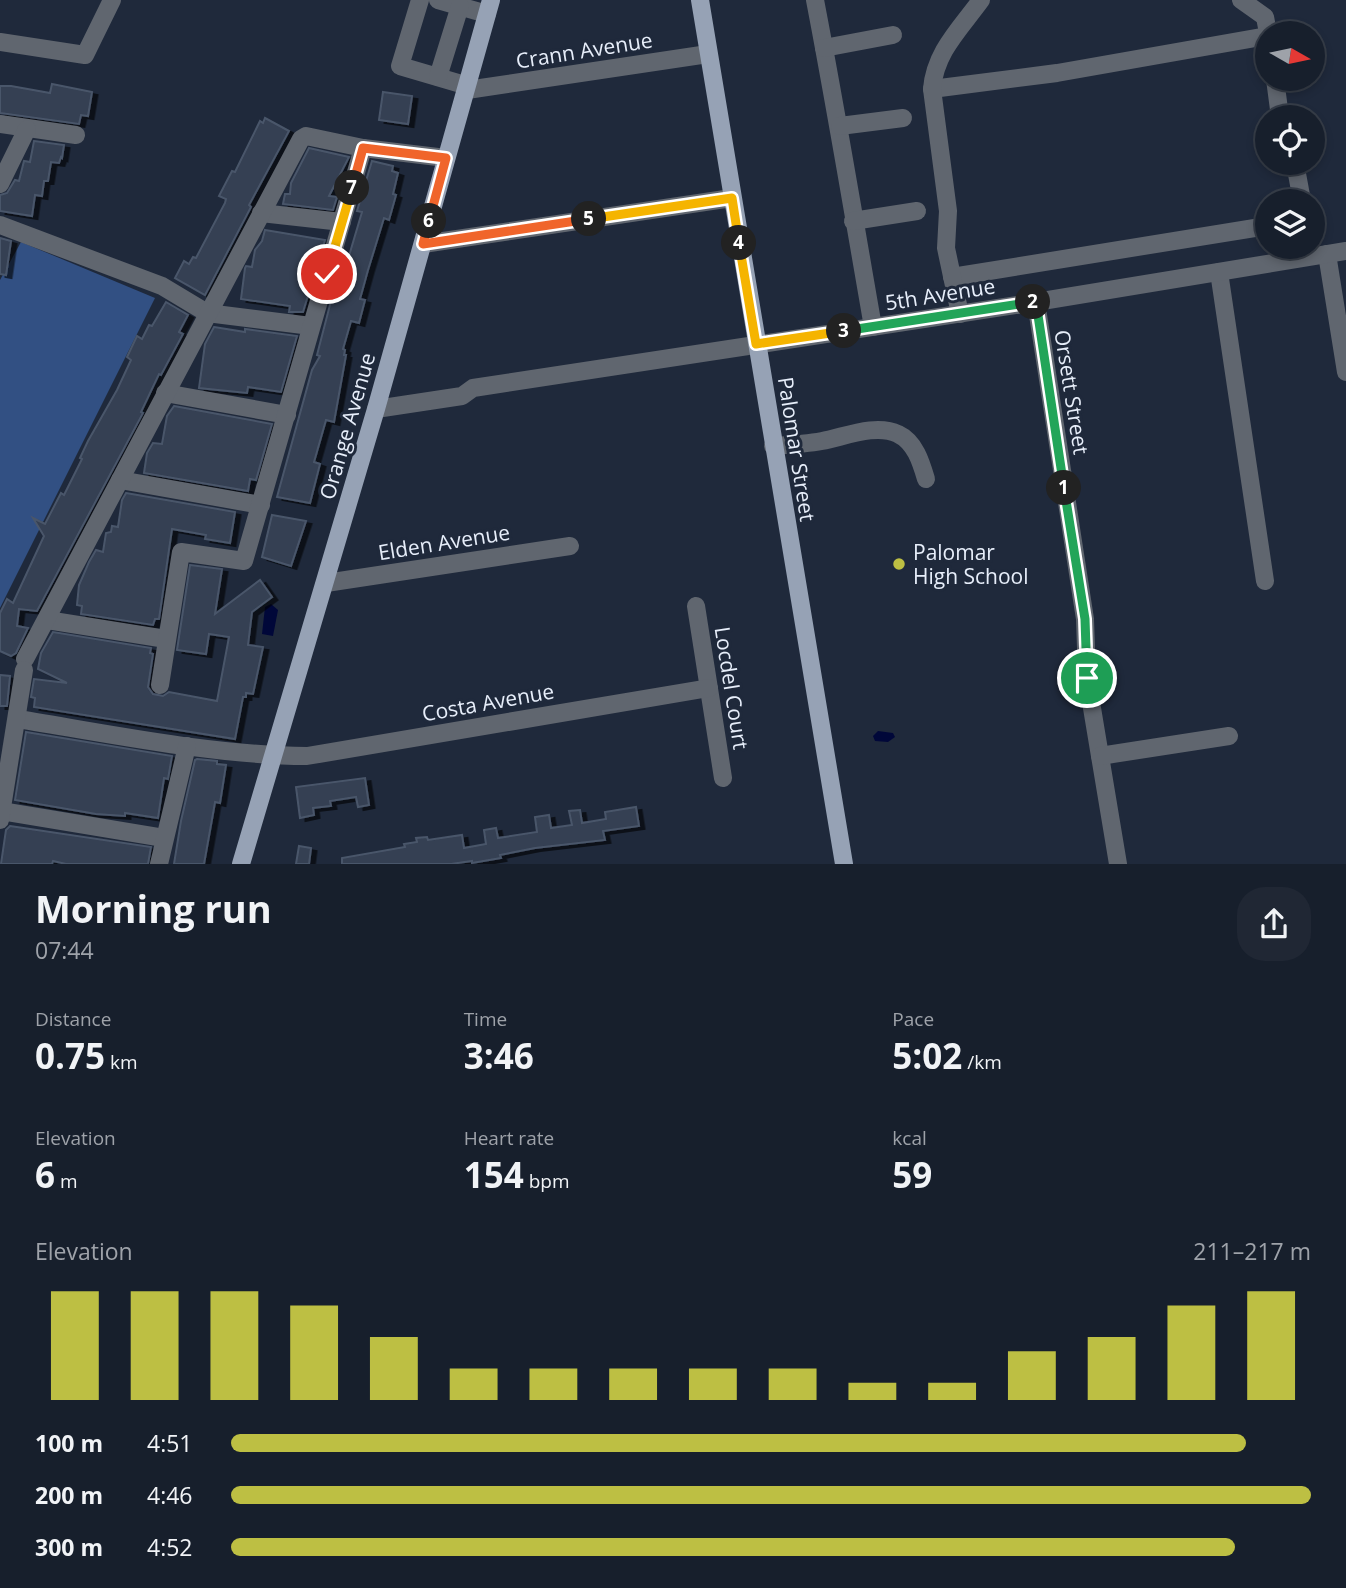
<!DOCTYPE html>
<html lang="en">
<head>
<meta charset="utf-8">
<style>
  :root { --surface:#171f2c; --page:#202734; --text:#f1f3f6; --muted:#9ea2a9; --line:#363d48; --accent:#bdbf43 }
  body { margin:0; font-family:"Open Sans",sans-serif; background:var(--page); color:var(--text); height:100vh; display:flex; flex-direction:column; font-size:26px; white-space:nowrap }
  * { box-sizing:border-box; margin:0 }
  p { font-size:23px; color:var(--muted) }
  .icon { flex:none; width:38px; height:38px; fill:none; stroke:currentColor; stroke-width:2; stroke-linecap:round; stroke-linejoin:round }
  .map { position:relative; height:864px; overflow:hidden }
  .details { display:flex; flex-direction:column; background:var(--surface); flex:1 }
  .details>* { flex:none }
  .needle { width:46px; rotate:99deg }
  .fabs { position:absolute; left:1255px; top:21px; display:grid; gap:14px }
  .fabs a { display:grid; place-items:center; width:70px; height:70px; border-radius:50%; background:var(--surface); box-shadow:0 4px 10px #0003,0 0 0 2px var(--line); font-size:35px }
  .pin { position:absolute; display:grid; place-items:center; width:60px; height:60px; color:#fff; margin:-30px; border:4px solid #fff; border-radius:50%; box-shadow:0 2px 7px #0007 }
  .km { position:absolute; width:35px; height:35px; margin:-18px; border-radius:50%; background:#222; color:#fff; font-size:19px; line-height:35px; text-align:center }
  .round { display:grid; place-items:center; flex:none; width:74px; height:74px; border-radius:28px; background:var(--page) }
  .summary { display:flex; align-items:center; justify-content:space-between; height:119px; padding:0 35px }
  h1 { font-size:38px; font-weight:700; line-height:52px }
  .stats { display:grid; grid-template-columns:repeat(3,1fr); gap:10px; height:119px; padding:7px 35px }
  .stats div { display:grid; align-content:center }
  .stats b { font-size:35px; font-weight:700 }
  .stats small { font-size:19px; font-weight:400 }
  .stats p { font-size:19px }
  .chart { height:196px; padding:14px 35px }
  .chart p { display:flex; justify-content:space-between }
  .chart svg { width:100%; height:126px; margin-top:7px; stroke:var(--accent); stroke-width:6 }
  ul { padding:0 35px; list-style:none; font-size:23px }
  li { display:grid; grid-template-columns:112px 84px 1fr; align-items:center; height:52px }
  li i { height:18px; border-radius:9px; background:var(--accent) }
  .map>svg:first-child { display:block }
</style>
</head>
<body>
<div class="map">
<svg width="1346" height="864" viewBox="0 0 1346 864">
  <defs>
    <filter id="shadow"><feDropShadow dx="5.5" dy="3" stdDeviation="0" flood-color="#0009"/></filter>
  </defs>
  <rect width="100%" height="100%" fill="#1f293b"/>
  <path fill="#325083" d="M21,242L155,298L0,608V280Z"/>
  <g fill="#000739">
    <path d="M271,604L278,610L273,636L262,634L265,607Z"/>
    <path d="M878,731L893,733L895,737L888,742L875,741L873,736Z"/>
  </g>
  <g fill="#343f52" stroke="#4a566a" stroke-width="2" filter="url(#shadow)">
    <path d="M52,84L92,92L88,116L81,115L79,124L0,113V86H11L50,93Z"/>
    <path d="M383,92L412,96L408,124L379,120Z"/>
    <path d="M265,118L289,131L249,205L251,207L205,295L175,278L184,261L189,264L193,257L196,258L225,203L226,199L219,196L232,171L235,172L260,121L263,123Z"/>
    <path d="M34,141L64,145L62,158L61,157L59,163L51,162L48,181H44L42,196L35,195L32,216L0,211V195L7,193L15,180L19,181L24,161L30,162Z"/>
    <path d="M309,148L349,157L329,196L337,197L333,210L283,204L285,194H290L291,183Z"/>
    <path d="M372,161L393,166L392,171L398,173L393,194L396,195L389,220L384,218L368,270L360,299L365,300L359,323L351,321L343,349L345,350L344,355H346L334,422L326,420L314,462L320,464L310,503L277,497L312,370L320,356L317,355L332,297L335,298L336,292L338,293L362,212L357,211Z"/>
    <path d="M265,230L325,240L303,312H289L290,306L241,299L245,268L246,266L252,267L255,250L262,241Z"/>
    <path d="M0,238L11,241L6,275L0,274Z"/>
    <path d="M166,302L188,315L179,332L183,334L161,375L159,374L141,412L143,413L37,611L19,609L17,626L28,628L16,653L11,656L0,651V613L7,599L13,603L44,536L33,518L45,524L61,493L64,495L82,459L80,458L88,441L117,390L131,360L127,357L137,336L142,339L149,325L152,326Z"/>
    <path d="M214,327L245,332V329L297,336L281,392L248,387L247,393L199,388L205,344Z"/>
    <path d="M174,406L272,424L256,480L250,479L248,491L144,473L147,453L153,443L162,444L167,416Z"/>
    <path d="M126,493L235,512L230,543L205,539L206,535L172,529L159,619H155L153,625L81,614L82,606L77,605L79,585L89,562L96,550L103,552L106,533L111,532L112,526L118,527L122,500Z"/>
    <path d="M272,515L306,521L291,566L262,557Z"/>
    <path d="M190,565L222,569L215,614L260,580L272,597L252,612L248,645L263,647L253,694L246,693V697H243L235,739L34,707L35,698L31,697L34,679L67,683L38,669L41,653L53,632L151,648L150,653L153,654L148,687L153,694L163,696L169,692L217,701L229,637L209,634L206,654L177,650Z"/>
    <path d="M0,675L10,676L7,706H0Z"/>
    <path d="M26,732L172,756L168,779L164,778L158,818L125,813V816L96,814L15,800Z"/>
    <path d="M197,759L217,761V764L226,765L220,803L215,802L214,808L204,864H174L181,821L195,760Z"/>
    <path d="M365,778L369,805L358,807L356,797L330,801L331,806L313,808L314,815L300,818L296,787Z"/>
    <path d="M636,807L639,826L603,831L605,840L535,848L500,855L501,858L472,863V861L451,864H342V858L405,847L404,844L417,842L416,838L427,837L428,840L462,835L464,848L486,844L484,830L496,828L498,838L537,832L535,817L549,815L551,828L572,825L569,811L580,810L582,823L606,819L605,812Z"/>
    <path d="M10,826L151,847L148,864H66L53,861L52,864H1L6,830Z"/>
    <path d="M299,846L311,848L309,864H296Z"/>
  </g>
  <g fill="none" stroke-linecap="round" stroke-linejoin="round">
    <g stroke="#60666f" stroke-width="18">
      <path d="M420,0L400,66L468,86"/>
      <path d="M438,0L487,14"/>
      <path d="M815,0C836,109 854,218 873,327"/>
      <path d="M1241,0L1265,17L1268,33"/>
      <path d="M0,42L85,55L112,0"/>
      <path d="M824,48L893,35"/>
      <path d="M438,77L460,6"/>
      <path d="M1275,79L1280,117"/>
      <path d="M932,89L1057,73L1267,36"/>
      <path d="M467,90L708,54"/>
      <path d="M0,124L76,135"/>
      <path d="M840,126L903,118"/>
      <path d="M1295,163L1302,201"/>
      <path d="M0,184L27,129"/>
      <path d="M261,213L342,222"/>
      <path d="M853,221L917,211"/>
      <path d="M0,225L162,286L207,313L311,326"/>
      <path d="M423,244L732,198"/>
      <path d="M1327,254L1346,372"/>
      <path d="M1219,272L1265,581"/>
      <path d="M952,277L1267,226"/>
      <path d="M1036,302L1085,619L1087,678L1118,864"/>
      <path d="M960,314L946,248L948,211L932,89C935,52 960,29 981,0"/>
      <path d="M165,393L287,415"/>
      <path d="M376,409L462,396L473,388L1036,302L1346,251"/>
      <path d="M773,446C789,445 806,444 822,441C844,437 876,423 898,434C915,442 921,462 926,479"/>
      <path d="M120,480L261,505"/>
      <path d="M326,583L570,546"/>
      <path d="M696,606L723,778"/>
      <path d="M47,620L166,639"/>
      <path d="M25,659L301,139L306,136L363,148L446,158"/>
      <path d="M160,685L181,552L244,561L363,148"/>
      <path d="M17,719C112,734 210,755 307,756L709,688"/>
      <path d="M1100,756L1229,736"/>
      <path d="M1,811L164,838"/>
      <path d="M0,820L24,670"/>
      <path d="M159,864L187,746"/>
    </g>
    <g stroke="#96a2b5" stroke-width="18">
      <path d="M700,0L844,864"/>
      <path d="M241,864L376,409L491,0"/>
    </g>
  </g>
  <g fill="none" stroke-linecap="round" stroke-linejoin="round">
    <g stroke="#fff" stroke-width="14">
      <path id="split-1" d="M1064,488L1085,619L1087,678"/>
    </g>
    <g stroke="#fff" stroke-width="14">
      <path id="split-2" d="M1033,302H1036L1064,488"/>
    </g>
    <g stroke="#fff" stroke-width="14">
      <path id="split-3" d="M844,331L1033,302"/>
    </g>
    <g stroke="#fff" stroke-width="14">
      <path id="split-4" d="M739,243L756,344L844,331"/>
    </g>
    <g stroke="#fff" stroke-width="14">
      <path id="split-5" d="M589,219L732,198L739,243"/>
    </g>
    <g stroke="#fff" stroke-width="14">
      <path id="split-6" d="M429,221L423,244L589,219"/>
    </g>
    <g stroke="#fff" stroke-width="14">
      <path id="split-7" d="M352,188L363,148L446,158L429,221"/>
    </g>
    <g stroke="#fff" stroke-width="14">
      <path id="split-8" d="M327,274L352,188"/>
    </g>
    <use href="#split-1" stroke="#22a559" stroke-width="9"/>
    <use href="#split-2" stroke="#22a559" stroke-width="9"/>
    <use href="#split-3" stroke="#22a559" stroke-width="9"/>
    <use href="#split-4" stroke="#f5b400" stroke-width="9"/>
    <use href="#split-5" stroke="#f5b400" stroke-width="9"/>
    <use href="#split-6" stroke="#f0652b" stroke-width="9"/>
    <use href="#split-7" stroke="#f0652b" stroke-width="9"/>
    <use href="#split-8" stroke="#f5b400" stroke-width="9"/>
  </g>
  <circle fill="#bdbf43" stroke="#1f293b" stroke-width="2.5" cx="899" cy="564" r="7"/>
  <g text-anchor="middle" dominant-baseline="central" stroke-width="6" stroke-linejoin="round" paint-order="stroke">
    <g font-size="21" fill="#e7eefa" stroke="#1f293b">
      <text transform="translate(584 50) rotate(-9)">Crann Avenue</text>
      <text transform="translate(940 294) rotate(-9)">5th Avenue</text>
      <text transform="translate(1072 392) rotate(81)">Orsett Street</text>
      <text transform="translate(347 426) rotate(-74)">Orange Avenue</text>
      <text transform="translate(797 449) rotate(81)">Palomar Street</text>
      <text transform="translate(444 542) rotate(-9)">Elden Avenue</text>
      <text transform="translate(732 688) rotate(81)">Locdel Court</text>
      <text transform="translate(488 702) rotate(-10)">Costa Avenue</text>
    </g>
    <g font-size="21" fill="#e7eefa" stroke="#1f293b" text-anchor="start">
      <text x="913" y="552">Palomar<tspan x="913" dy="24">High School</tspan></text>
    </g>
  </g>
</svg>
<div class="fabs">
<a><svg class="needle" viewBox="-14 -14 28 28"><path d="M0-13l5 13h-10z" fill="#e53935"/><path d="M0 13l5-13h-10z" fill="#9ea2a9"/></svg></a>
<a><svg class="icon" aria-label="locate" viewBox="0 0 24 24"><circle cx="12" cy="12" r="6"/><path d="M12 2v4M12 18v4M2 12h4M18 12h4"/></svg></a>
<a><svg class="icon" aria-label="layers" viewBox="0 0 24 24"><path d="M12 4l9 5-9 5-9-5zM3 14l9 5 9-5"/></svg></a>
</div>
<div class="pin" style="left:1087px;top:678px;background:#1e9e55"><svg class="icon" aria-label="arrive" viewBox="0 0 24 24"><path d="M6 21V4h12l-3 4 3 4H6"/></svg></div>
<div class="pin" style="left:327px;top:274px;background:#d93025"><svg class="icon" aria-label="check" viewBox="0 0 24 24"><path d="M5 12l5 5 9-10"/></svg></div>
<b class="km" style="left:1064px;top:488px">1</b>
<b class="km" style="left:1033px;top:302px">2</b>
<b class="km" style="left:844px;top:331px">3</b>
<b class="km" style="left:739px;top:243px">4</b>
<b class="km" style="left:589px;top:219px">5</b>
<b class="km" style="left:429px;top:221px">6</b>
<b class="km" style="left:352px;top:188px">7</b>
</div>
<section class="details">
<div class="summary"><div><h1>Morning run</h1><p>07:44</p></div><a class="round"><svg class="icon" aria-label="share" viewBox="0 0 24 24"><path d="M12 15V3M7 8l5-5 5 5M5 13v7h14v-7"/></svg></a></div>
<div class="stats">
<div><p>Distance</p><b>0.75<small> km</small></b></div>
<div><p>Time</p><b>3:46</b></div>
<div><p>Pace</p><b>5:02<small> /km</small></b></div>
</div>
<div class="stats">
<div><p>Elevation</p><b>6<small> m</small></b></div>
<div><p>Heart rate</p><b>154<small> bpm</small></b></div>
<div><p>kcal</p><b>59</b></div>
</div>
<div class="chart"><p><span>Elevation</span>211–217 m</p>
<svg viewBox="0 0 160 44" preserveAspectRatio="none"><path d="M5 44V6M15 44V6M25 44V6M35 44V11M45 44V22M55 44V33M65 44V33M75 44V33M85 44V33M95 44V33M105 44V38M115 44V38M125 44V27M135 44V22M145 44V11M155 44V6"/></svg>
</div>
<ul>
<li><b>100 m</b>4:51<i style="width:94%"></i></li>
<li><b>200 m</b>4:46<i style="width:100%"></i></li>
<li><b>300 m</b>4:52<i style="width:93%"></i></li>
</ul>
</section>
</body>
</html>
